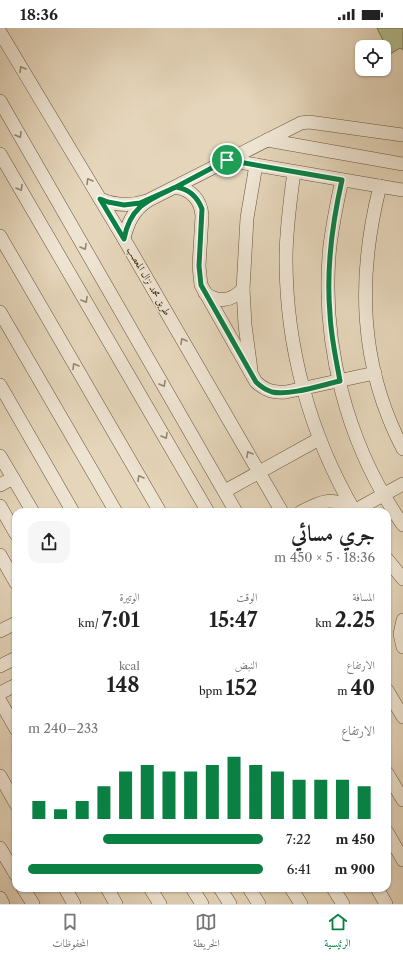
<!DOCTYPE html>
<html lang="ar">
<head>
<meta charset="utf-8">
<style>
  :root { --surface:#fff; --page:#f6f6f6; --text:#222; --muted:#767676; --line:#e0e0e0; --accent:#0b8043 }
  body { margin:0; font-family:"Libre Caslon Text",Amiri,serif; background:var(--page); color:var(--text); direction:rtl; height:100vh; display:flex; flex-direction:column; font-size:15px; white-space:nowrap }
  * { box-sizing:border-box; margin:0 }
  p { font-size:13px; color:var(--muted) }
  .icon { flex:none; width:22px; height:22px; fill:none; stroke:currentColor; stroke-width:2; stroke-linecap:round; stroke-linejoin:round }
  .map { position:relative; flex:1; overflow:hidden; direction:ltr }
  .details { position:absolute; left:12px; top:480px; width:379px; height:384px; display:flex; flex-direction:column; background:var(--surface); border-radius:12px; box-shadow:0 1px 3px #0004; direction:rtl }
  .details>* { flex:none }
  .controls { position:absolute; left:355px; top:12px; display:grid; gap:8px }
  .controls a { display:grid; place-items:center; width:36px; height:36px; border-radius:8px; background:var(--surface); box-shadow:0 1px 3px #0004; font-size:20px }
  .pin { position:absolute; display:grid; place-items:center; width:34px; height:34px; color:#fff; margin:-17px; border:2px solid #fff; border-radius:50%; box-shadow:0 1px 4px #0007 }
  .round { display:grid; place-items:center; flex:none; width:42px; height:42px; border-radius:12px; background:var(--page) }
  .headline { display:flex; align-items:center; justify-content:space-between; height:68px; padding:0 16px }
  h1 { font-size:22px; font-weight:800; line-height:30px }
  .figures { display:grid; grid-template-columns:repeat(3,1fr); gap:6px; height:68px; padding:4px 16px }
  .figures div { display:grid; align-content:center }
  .figures b { font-size:20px; font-weight:800 }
  .figures small { font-size:11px; font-weight:400 }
  .figures p { font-size:11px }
  .chart { height:112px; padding:8px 16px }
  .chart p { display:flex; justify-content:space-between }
  .chart svg { width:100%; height:72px; margin-top:4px; stroke:var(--accent); stroke-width:6 }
  ul { padding:0 16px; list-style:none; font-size:13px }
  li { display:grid; grid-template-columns:64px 48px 1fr; align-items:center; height:30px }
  li i { height:10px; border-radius:5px; background:var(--accent) }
  .status { display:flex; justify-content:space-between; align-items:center; height:28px; padding:0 20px; background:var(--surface); direction:ltr }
  .status svg { height:11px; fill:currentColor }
  .menu { display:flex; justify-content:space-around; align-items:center; height:56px; border-top:1px solid var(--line); background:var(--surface); font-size:11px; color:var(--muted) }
  .menu a { display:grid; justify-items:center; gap:2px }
  .menu .active { color:var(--accent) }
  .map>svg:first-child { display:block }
</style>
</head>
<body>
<div class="status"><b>18:36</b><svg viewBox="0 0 49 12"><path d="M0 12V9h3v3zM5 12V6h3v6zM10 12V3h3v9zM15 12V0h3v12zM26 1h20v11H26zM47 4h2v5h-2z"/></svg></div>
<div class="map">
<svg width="403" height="876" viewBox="0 0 403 876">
  <rect width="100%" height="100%" fill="#e5d5ba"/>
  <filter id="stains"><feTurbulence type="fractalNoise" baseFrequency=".005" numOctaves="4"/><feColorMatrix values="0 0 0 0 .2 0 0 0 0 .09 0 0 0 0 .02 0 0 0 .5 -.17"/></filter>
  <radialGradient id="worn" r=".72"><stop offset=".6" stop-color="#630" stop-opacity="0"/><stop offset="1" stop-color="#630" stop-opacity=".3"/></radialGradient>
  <path fill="#b2be91" stroke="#78744e" d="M377,0H403V22L400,20L390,26Z"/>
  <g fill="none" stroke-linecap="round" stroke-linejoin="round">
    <g stroke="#685438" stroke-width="14">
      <g id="minor">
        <path d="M0,4L124,211L282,484"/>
        <path d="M0,73L236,484"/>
        <path d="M267,112L403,136"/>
        <path d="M0,126L208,484"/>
        <path d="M227,132L403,162"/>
        <path d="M294,144C290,173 286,202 286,231C286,320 310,407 355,484"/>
        <path d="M342,152C337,174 333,195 330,217C320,314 347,418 403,497"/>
        <path d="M380,158C357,249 359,337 403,421"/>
        <path d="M176,159C192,162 201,172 202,188L199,238L201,257L256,354C266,363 274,365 286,364L375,345"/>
        <path d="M100,171C116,178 131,178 147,173L301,95L309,94L403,107"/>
        <path d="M0,208L160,484"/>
        <path d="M124,211C127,196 133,183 146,174"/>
        <path d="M205,265C218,275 232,273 243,261"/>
        <path d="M0,284L116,484"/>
        <path d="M251,342L245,297L243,261L247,190L256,137"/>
        <path d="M0,357L73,484"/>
        <path d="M0,428L33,484"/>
        <path d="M0,457L13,450"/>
        <path d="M225,463L319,411"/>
        <path d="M0,478L16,506"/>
        <path d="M301,484C321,473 334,467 354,483L403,456"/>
        <path d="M0,527L16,555"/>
        <path d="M387,531L403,551"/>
        <path d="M403,592L400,606L403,619"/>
        <path d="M0,603L16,595"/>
        <path d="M0,638L16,630"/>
        <path d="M387,662L403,689"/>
        <path d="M0,665L16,657"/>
        <path d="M0,673L16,701"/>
        <path d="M387,745L403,772"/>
        <path d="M0,748L16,776"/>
        <path d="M387,804L403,832"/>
        <path d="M0,820L16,847"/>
        <path d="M23,860L33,876"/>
        <path d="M65,860L74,876"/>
        <path d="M107,860L116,876"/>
        <path d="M150,860L160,876"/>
        <path d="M192,860L202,876"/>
        <path d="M220,860L230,876"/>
        <path d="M249,860L259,876"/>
        <path d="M291,860L301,876"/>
        <path d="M333,860L343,876"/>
        <path d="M377,860L386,876"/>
        <path d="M0,870L3,876"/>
      </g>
    </g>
    <use href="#minor" stroke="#eee4d2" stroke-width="13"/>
  </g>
  <defs><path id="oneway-chevron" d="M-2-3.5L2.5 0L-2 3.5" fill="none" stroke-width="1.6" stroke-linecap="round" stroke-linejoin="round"/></defs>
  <g stroke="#96866f">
    <use href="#oneway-chevron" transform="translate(22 41) rotate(-121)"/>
    <use href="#oneway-chevron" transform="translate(19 107) rotate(60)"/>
    <use href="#oneway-chevron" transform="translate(89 153) rotate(-121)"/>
    <use href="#oneway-chevron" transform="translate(20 160) rotate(60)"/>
    <use href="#oneway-chevron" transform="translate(84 219) rotate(60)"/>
    <use href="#oneway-chevron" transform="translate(85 272) rotate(60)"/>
    <use href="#oneway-chevron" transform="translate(183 313) rotate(-120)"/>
    <use href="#oneway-chevron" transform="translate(75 338) rotate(-120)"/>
    <use href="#oneway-chevron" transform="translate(163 356) rotate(60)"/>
    <use href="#oneway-chevron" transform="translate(165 408) rotate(60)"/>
    <use href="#oneway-chevron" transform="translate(249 426) rotate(-120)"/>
    <use href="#oneway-chevron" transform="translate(140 450) rotate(-120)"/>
  </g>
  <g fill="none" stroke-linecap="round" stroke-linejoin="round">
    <g stroke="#fff" stroke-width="8">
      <path id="route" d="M227,132L176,159L140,175L124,177L108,174L100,171L124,211C130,178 148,172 176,159C189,161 197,168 202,181L199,238L201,257L256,354C261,359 266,362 272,364C289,368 322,357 340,353C336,331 331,309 330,286C326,241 332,196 342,152L227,132"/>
    </g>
    <use href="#route" stroke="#0b8043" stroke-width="5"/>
  </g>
  <g text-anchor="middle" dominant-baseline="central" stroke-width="3" stroke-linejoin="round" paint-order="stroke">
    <g font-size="10" fill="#3e290c" stroke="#eee4d2">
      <text transform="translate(149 253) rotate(60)">طريق محمد نزال المعصب</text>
    </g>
  </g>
  <rect width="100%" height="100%" filter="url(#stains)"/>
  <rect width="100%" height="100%" fill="url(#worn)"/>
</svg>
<div class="controls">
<a><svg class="icon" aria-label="locate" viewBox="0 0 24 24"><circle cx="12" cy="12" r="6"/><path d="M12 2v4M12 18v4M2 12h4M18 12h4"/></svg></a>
</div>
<div class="pin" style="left:227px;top:132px;background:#1e9e55"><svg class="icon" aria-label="arrive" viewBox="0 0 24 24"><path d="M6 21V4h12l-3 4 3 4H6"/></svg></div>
<section class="details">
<div class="headline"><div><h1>جري مسائي</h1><p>18:36 · 5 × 450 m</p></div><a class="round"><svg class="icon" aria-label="share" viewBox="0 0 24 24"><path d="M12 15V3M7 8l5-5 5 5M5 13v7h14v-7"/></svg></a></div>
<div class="figures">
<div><p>المسافة</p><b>2.25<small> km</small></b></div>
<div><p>الوقت</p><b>15:47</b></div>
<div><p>الوتيرة</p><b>7:01<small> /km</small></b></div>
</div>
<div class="figures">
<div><p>الارتفاع</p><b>40<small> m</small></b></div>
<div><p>النبض</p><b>152<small> bpm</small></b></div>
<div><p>kcal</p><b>148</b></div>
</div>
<div class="chart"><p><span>الارتفاع</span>233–240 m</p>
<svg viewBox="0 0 160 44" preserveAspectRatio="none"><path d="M5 44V33M15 44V38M25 44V33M35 44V24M45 44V15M55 44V11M65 44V15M75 44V15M85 44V11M95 44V6M105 44V11M115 44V15M125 44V20M135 44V20M145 44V20M155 44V24"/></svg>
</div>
<ul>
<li><b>450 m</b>7:22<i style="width:68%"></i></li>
<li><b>900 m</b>6:41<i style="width:100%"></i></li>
</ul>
</section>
</div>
<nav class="menu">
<a class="active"><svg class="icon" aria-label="home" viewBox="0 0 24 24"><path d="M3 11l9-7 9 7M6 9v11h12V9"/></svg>الرئيسية</a>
<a><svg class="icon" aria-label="map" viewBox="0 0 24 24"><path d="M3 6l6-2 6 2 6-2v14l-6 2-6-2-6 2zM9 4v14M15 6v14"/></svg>الخريطة</a>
<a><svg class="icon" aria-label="saved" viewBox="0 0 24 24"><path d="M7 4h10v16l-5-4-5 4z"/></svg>المحفوظات</a>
</nav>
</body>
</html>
